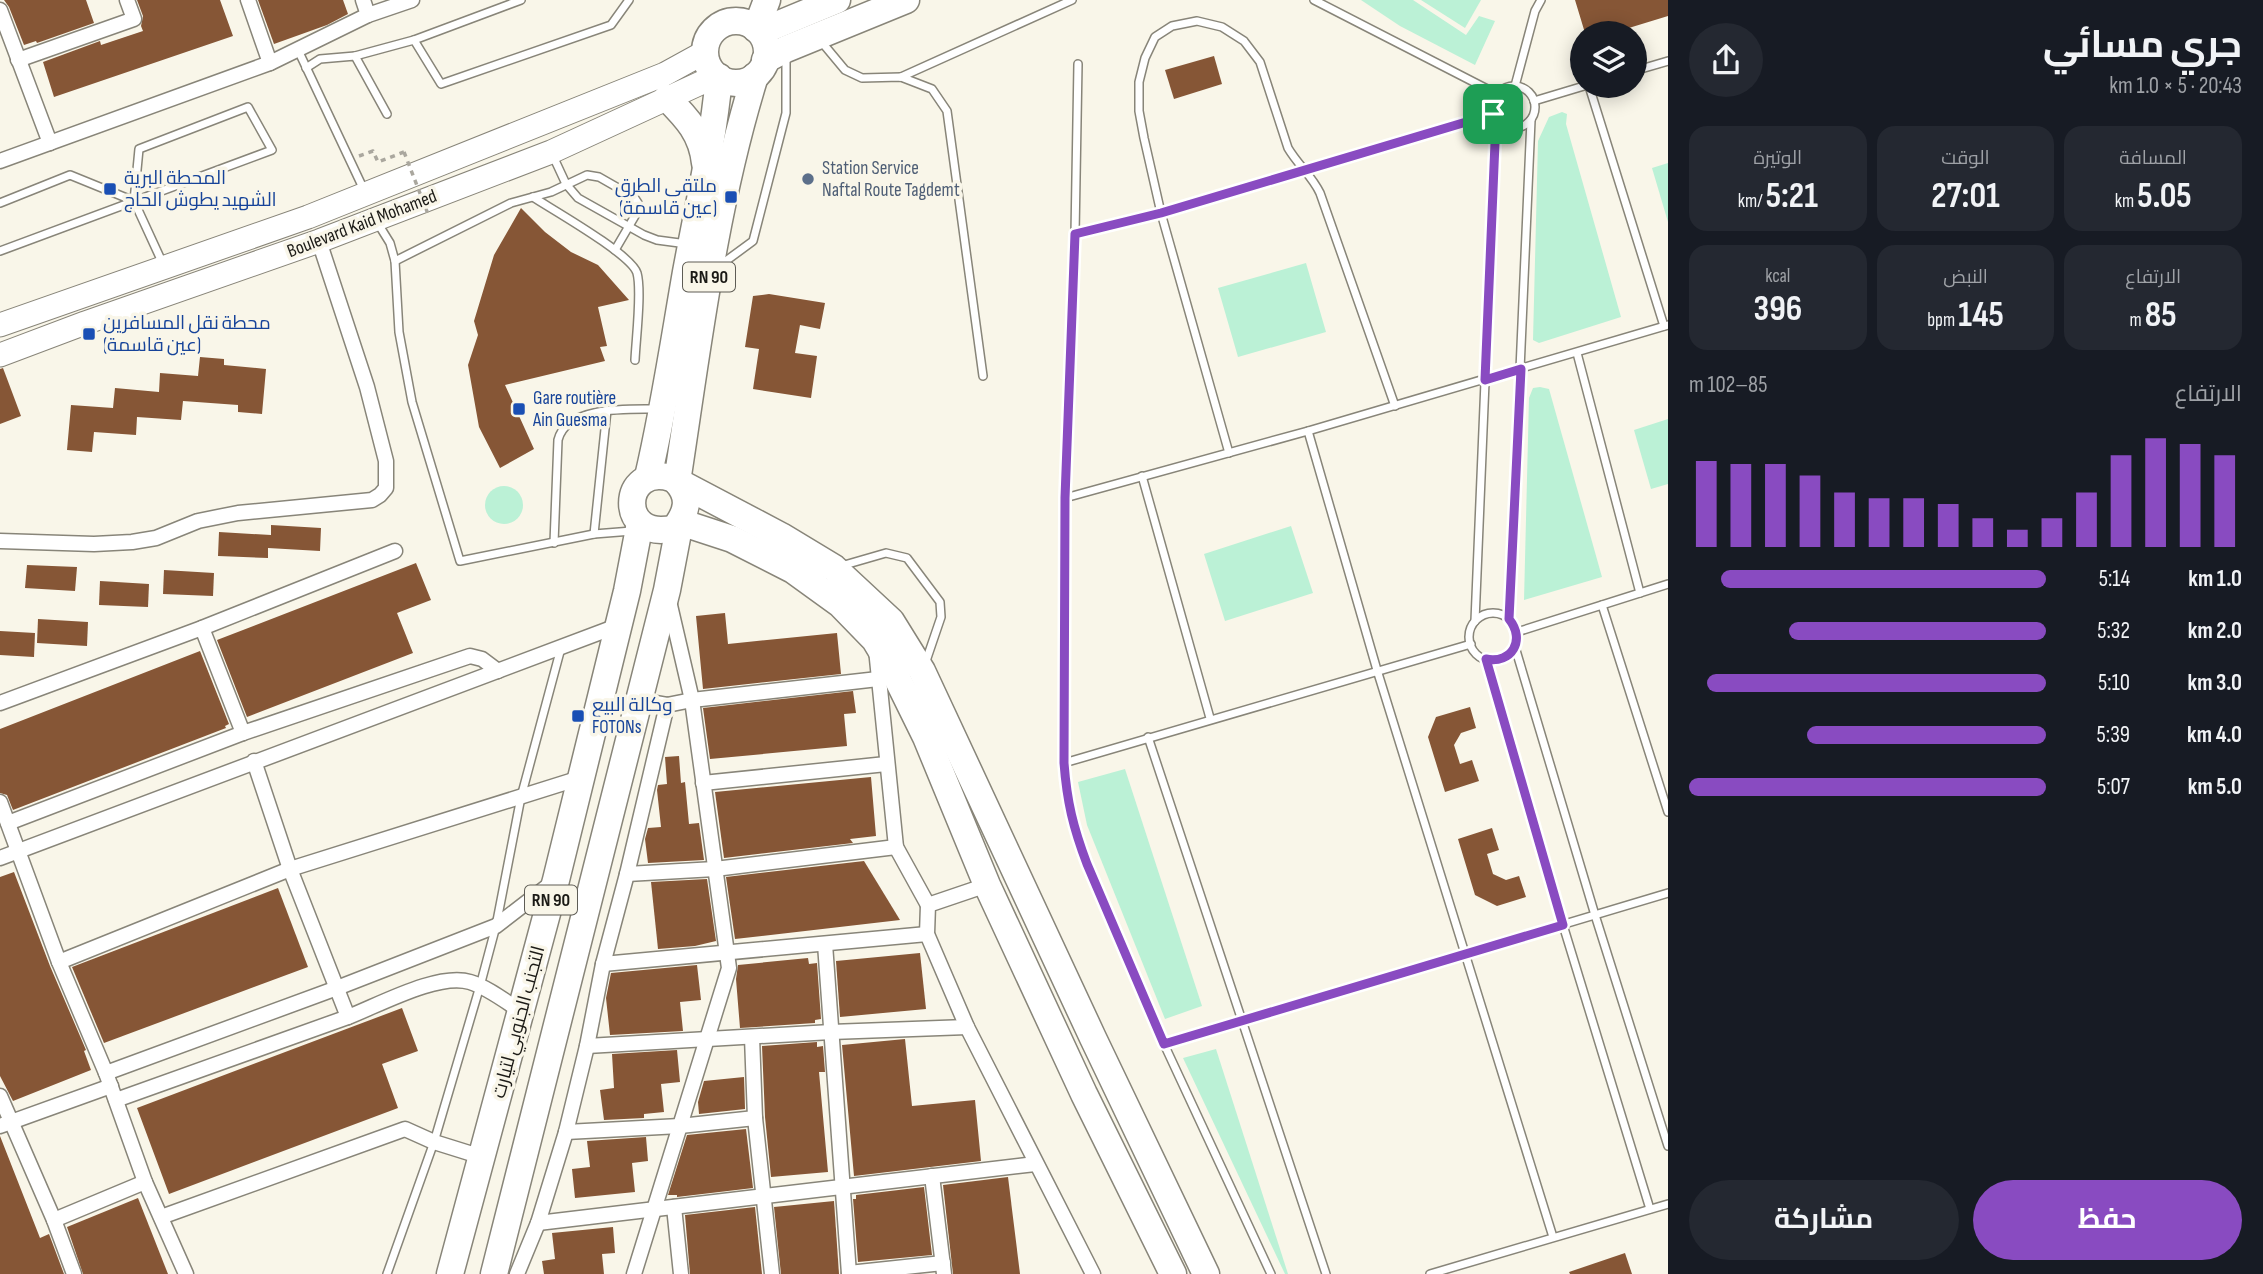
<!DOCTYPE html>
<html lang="ar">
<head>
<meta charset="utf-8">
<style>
  :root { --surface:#171b24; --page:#242831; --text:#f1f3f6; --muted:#9ea1a6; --accent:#894bc1 }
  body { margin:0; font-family:"Sofia Sans Condensed",Cairo,sans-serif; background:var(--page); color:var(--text); direction:rtl; height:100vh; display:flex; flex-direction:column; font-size:26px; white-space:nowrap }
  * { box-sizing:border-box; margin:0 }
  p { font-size:23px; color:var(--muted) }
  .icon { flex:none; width:38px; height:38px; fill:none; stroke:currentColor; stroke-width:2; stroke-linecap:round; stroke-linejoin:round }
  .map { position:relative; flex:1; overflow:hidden; direction:ltr }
  .drawer { display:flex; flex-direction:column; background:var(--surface); width:595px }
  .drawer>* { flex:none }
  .controls { position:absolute; left:1570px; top:21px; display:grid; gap:14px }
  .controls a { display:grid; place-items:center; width:77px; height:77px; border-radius:50%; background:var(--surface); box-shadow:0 4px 18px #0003; font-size:35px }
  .pin { position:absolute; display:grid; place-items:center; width:60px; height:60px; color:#fff; margin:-30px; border-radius:14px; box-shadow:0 4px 10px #0006 }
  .round { display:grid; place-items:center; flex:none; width:74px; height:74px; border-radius:37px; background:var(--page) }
  .headline { display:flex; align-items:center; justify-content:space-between; height:119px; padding:0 21px }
  h1 { font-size:38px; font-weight:700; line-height:52px }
  .figures { display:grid; grid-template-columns:repeat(3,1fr); gap:10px; height:119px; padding:7px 21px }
  .figures div { display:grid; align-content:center; border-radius:18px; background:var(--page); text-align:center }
  .figures b { font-size:35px; font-weight:700 }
  .figures small { font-size:19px; font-weight:400 }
  .figures p { font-size:19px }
  .chart { height:196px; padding:14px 21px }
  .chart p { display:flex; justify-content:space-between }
  .chart svg { width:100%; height:126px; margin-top:7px; stroke:var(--accent); stroke-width:6 }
  .action { display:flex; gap:14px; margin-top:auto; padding:14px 21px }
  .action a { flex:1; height:80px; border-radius:42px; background:var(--accent); color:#fff; font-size:28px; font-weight:700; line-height:80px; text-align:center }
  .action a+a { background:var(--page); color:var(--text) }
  ul { padding:0 21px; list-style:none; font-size:23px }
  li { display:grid; grid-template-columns:112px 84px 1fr; align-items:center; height:52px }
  li i { height:18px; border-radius:9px; background:var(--accent) }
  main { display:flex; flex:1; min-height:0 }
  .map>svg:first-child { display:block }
</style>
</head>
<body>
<main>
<section class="drawer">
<div class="headline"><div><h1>جري مسائي</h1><p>20:43 · 5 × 1.0 km</p></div><a class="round"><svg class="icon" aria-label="share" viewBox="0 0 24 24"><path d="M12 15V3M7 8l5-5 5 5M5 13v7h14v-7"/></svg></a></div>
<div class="figures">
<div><p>المسافة</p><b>5.05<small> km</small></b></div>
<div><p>الوقت</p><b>27:01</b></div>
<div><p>الوتيرة</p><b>5:21<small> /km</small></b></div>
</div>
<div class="figures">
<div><p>الارتفاع</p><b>85<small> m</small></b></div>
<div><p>النبض</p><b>145<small> bpm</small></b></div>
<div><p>kcal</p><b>396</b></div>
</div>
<div class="chart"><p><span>الارتفاع</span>85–102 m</p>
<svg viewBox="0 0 160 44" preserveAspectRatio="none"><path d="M5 44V14M15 44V15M25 44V15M35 44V19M45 44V25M55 44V27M65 44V27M75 44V29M85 44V34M95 44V38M105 44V34M115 44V25M125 44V12M135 44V6M145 44V8M155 44V12"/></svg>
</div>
<ul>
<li><b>1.0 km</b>5:14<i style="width:91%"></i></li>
<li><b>2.0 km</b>5:32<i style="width:72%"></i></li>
<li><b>3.0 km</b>5:10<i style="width:95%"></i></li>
<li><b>4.0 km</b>5:39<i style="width:67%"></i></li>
<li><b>5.0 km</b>5:07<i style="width:100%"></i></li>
</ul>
<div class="action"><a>حفظ</a><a>مشاركة</a></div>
</section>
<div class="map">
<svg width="1668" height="1274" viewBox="0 0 1668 1274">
  <rect width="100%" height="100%" fill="#f9f6e9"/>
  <g fill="#bbf1d6">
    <path d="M1361,0H1413L1466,35L1479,16L1495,21L1475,65L1400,26Z"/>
    <path d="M1421,0H1481L1465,28Z"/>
    <path d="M1562,112L1567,114L1566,124L1621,317L1539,343L1533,340L1538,141L1549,117Z"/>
    <path d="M1668,163V222L1652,168Z"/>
    <path d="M1306,263L1326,332L1238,357L1218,288Z"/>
    <path d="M1540,387L1549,389L1602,577L1524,600L1529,398L1533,388Z"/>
    <path d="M1668,419V484L1651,489L1634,430Z"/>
    <circle cx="504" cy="505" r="19"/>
    <path d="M1291,526L1313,593L1225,621L1204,554Z"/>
    <path d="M1125,769L1202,1006L1165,1019L1087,825L1078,782Z"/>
    <path d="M1216,1049L1288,1274H1285L1183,1058Z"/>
  </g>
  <g fill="#865636">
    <path d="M4,0H86L94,23L37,43L36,41L24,45L9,7Z"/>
    <path d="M137,0H220L233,36L54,97L43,62L100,41L101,45L143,31L141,26L143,16Z"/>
    <path d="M258,0H343L348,14L327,25L274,44Z"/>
    <path d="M1575,0H1668V16L1619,31L1620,33H1585Z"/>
    <path d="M1214,56L1222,84L1174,99L1165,70Z"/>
    <path d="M521,208L545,232L571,252L598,265L629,300L598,307L607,346L600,347L605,361L505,385L534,449L500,468L479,427L468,365L478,335L474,321L494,255Z"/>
    <path d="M769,294L825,303L820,329L800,325L795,353L817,356L811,398L753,389L759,349L745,347L753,296Z"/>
    <path d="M200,357L224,359V365L266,369L262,414L238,412V405L183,401L181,420L137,417L136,435L94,432L92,452L67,450L71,405L113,408L115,388L159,392L160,373L198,376Z"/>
    <path d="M3,368L21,416L0,424V369Z"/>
    <path d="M271,525L321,528L320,551L268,548V558L218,556L219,532L271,535Z"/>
    <path d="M416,563L431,600L397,613L413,653L247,717L217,640Z"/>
    <path d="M27,565L77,567L75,591L25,588Z"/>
    <path d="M164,570L214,573L213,596L163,594Z"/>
    <path d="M100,581L149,584L148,607L99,605Z"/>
    <path d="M725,613L728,644L837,633L841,674L703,689L696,616Z"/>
    <path d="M38,619L88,622L87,646L37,643Z"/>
    <path d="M0,631L35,633L34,657L0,655Z"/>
    <path d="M200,651L229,724L225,726L226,728L13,810L7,795L0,793V729Z"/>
    <path d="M853,691L856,713L844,714L847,746L710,759L703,708Z"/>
    <path d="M1470,707L1476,728L1461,733L1454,745L1460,764L1472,760L1479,781L1445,792L1428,737L1436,717Z"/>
    <path d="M679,756L681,783L685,782L689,824L699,823L704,860L648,863L645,839L648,828L661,827L657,790L658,785L667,784L665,757Z"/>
    <path d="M871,777L876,836L850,839L853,843L724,858L715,792Z"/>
    <path d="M1492,828L1499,850L1487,854L1493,874L1506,880L1519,876L1526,897L1497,906L1475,895L1458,839Z"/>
    <path d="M864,861L900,920L735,939L726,877Z"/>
    <path d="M14,872L50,966L86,1050L84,1051L91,1070L13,1101L0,1076V877Z"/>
    <path d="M707,879L716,941L695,946L658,949L651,882Z"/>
    <path d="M278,888L308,967L104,1043L72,967Z"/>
    <path d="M920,953L926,1009L840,1017L836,961Z"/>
    <path d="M808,958L809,964L817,963L821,1019L815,1020V1023L740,1028L736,979L738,965Z"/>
    <path d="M697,965L701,1000L680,1002L683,1031L610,1035L606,998L611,973Z"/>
    <path d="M402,1008L418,1051L382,1064L398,1108L169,1194L137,1108Z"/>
    <path d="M905,1039L912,1106L975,1100L981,1161L854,1176L842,1045Z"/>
    <path d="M817,1042V1047L823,1046L825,1072H819L828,1172L771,1177L765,1117L762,1046Z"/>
    <path d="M677,1050L680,1082L661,1084L664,1112L644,1114V1118L604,1120L600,1090L614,1088L612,1054Z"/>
    <path d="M744,1077L745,1109L699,1114L698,1102L704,1081Z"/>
    <path d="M746,1129L753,1188L677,1197V1195H668L687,1135Z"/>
    <path d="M0,1136L40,1238L49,1234L64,1274H0Z"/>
    <path d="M646,1137L648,1161L632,1163L635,1192L575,1198L572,1169L590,1167L587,1141Z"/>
    <path d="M1008,1177L1020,1274H953L943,1185Z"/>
    <path d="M924,1187L932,1255L858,1262L853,1199H856V1195Z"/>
    <path d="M138,1198L168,1274H83L67,1227Z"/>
    <path d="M834,1201L839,1274H781L774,1207Z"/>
    <path d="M755,1207L762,1274H690L685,1215Z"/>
    <path d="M613,1227L615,1253L602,1254L604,1274H544L542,1261L555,1259L552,1233Z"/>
    <path d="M1625,1253L1632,1274H1570L1569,1272Z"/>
  </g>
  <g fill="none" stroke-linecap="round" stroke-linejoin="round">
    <g stroke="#888579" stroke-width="10">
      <g id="lane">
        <path d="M1314,0L1497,94"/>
        <path d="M414,40L521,0"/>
        <path d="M820,40L845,70L862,78L901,77L932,89L947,111L983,376"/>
        <path d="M298,50L364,190"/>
        <path d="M355,56L414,40L441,84L611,25L629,0"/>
        <path d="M1078,64L1075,234L1065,498L1064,763C1067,802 1073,827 1087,864L1164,1044L1271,1274"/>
        <path d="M306,68L320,59L355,56L387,114"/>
        <path d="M1634,71L1668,61"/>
        <path d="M901,77L1072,0"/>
        <circle cx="1514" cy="107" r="21"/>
        <path d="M1515,86L1535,11L1541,0"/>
        <path d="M1589,86L1664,326"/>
        <path d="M1534,101L1584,86"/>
        <path d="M553,156L566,184L578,198L644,235L657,240L687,244"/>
        <path d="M533,197C553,210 631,254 637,273C642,291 636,338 635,360"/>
        <path d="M134,201L163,264"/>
        <path d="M0,203L70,175L134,201L139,149L248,107L272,150L0,251"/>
        <path d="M377,222L390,243L395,261L399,332L412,402L460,561L594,534L632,531"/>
        <path d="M1075,234L1161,213L1493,114"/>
        <path d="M395,261L511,203L551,192L587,175L599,177L634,197L638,203L639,209L615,250"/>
        <path d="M719,266L753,241L786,113V55"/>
        <path d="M1577,353L1640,593"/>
        <path d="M1308,431L1377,670L1553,1237"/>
        <path d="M1229,453L1161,213L1144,138L1139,111V82L1145,58L1155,37L1172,26L1197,21L1222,27L1244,41L1260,62L1288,148C1298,165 1312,176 1320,193L1395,406"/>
        <path d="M1142,476L1210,718"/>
        <path d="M1065,498L1308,431L1668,325"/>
        <path d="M594,534L607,410"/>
        <path d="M554,543L558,440C566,406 628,409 656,409"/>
        <path d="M841,566L886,553L907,558L940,602L941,617L925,664"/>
        <path d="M1602,605L1668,812"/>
        <circle cx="1493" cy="637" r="24"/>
        <path d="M1509,619L1531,120"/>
        <path d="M1475,621L1496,119"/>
        <path d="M1517,632L1668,584"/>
        <path d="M1515,647L1595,915L1668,1146"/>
        <path d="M1486,659L1563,925L1650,1209"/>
        <path d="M1148,737L1326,1274"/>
        <path d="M1064,763L1471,644"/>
        <path d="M1164,1044L1668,893"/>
        <path d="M387,1274L434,1142L480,986L496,926L521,797L561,648"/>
        <path d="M1430,1274L1668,1204"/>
      </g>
    </g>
    <g stroke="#888579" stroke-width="17">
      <g id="street">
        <path d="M248,0L270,63"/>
        <path d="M363,0L368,15"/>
        <path d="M0,10L50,143"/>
        <path d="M18,60L134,19L127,0"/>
        <path d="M0,161L270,63L368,15L412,0"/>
        <path d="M0,541L94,544L132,542L156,538L198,521L238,513L372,500L380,495L386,488V461L367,387L319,241"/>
        <path d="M202,628L243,733"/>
        <path d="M876,649L896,847L928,905"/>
        <path d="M638,700L667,705L692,700L878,679"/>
        <path d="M0,703L202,628L395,551"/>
        <path d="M703,783L886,764"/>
        <path d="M0,802L59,962L106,1073L145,1182L186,1274"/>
        <path d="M8,823L243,733L470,656L482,659L498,671"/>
        <path d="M0,858L617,626"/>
        <path d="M627,874L715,869L896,847"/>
        <path d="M987,885L928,905L927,934L967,1027L1093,1274"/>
        <path d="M825,944L849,1274"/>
        <path d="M59,962L290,869L580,778"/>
        <path d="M603,964L927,934"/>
        <path d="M348,1017C379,1005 439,972 470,982C489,988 506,1002 522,1012"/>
        <path d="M752,1037L755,1118L772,1274"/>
        <path d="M587,1046L831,1032L967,1027"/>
        <path d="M106,1073L337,988L496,926L553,882"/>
        <path d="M0,1096L54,1220L74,1274"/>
        <path d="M116,1100L348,1017L290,869L254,761"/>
        <path d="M0,1126L111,1086"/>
        <path d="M566,1132L680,1126L755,1118"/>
        <path d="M932,1176L944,1274"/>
        <path d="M674,1207L681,1274"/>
        <path d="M161,1217L405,1129L434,1142L482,1157"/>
        <path d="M54,1220L145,1182"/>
        <path d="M538,1223L1035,1164"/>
        <path d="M849,1273L943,1263"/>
        <path d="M517,1274L538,1223L566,1132L587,1046L603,964L627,874L667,705"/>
        <path d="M634,1274L729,968L692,700L669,601"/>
      </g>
    </g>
    <g stroke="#888579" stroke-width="25">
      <g id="primary">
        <path d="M0,325L308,217L665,74L705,52"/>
        <path d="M0,355L85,323L319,241L551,152L716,76"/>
      </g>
    </g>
    <g stroke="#888579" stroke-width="29">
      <g id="highway">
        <circle cx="736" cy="52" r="31"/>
        <path d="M756,29L767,0"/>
        <path d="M760,32L837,0"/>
        <path d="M765,60L786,49L906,0"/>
        <path d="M667,98C687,118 702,134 705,163"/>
        <path d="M648,477C664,409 674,341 686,272C698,207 713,143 719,77"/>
        <path d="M677,482C691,498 687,512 675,528C616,543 621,463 671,478L781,536L834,568L891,621L922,671L1093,1038L1206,1274"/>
        <path d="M677,482C698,345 714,208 755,76"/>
        <path d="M680,522L732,539L793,570L840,604L875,640L893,670L926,737L987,885L1084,1094L1173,1274"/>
        <path d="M450,1274L556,880L627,591L640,523"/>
        <path d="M494,1274L667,590L680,522"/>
      </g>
    </g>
    <path stroke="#aaa79e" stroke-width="3.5" stroke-dasharray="5 5" stroke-linecap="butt" d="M359,156L373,151L378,162L404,152"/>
    <use href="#lane" stroke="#fff" stroke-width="7"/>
    <use href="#street" stroke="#fff" stroke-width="14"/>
    <use href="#primary" stroke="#fff" stroke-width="23"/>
    <use href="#highway" stroke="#fff" stroke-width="26"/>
    <path stroke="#aaa79e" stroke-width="3.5" stroke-dasharray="5 5" stroke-linecap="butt" d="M404,152L428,214"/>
  </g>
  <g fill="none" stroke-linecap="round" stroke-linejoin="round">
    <g stroke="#fff" stroke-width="14">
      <path id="route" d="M1493,114L1496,119L1485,380L1521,369L1509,619C1526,640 1512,664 1486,659L1563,925L1164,1044L1087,864C1073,827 1067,802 1064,763L1065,498L1075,234L1161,213Z"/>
    </g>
    <use href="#route" stroke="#894bc1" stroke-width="9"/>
  </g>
  <circle fill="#5c6f8a" stroke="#f9f6e9" stroke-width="2.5" cx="808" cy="179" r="7"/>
  <g fill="#1a4fb4" stroke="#f9f6e9" stroke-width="2.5">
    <rect x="103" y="182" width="14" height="14" rx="3.5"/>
    <rect x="724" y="190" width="14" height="14" rx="3.5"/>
    <rect x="82" y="327" width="14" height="14" rx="3.5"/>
    <rect x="512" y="402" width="14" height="14" rx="3.5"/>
    <rect x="571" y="709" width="14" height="14" rx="3.5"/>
  </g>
  <g text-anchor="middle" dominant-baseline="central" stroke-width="7" stroke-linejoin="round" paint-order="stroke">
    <g fill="#f9f6e9" stroke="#5e5c55" stroke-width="2">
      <rect x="683" y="262.5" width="52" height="29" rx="5"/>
      <rect x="525" y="885.5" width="52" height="29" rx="5"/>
    </g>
    <g font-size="18" font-weight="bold" fill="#1b1a16">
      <text x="709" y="277">RN 90</text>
      <text x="551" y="900">RN 90</text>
    </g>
    <g font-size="19" fill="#4e5e75" stroke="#f9f6e9" text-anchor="start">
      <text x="822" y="168">Station Service<tspan x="822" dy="22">Naftal Route Tagdemt</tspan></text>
    </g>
    <g font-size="19" fill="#164399" stroke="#f9f6e9" text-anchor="start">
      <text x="124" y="178">المحطة البرية<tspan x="124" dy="22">الشهيد يطوش الحاج</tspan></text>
      <text x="717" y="186" text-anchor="end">ملتقى الطرق<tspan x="717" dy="22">(عين قاسمة)</tspan></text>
      <text x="103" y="323">محطة نقل المسافرين<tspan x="103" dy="22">(عين قاسمة)</tspan></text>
      <text x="533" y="398">Gare routière<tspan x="533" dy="22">Ain Guesma</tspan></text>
      <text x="592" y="705">وكالة البيع<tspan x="592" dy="22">FOTONs</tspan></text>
    </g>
    <g font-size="19" fill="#1b1a16" stroke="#f9f6e9">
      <text transform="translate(362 224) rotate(-21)">Boulevard Kaid Mohamed</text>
      <text transform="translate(519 1022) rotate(-75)">التجنب الجنوبي لتيارت</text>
    </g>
  </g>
</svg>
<div class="controls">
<a><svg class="icon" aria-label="layers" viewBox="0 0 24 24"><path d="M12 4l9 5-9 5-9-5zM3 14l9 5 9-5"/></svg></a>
</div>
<div class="pin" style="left:1493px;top:114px;background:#1e9e55"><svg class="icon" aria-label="arrive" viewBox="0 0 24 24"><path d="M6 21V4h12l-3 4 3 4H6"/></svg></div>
</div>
</main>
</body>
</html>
